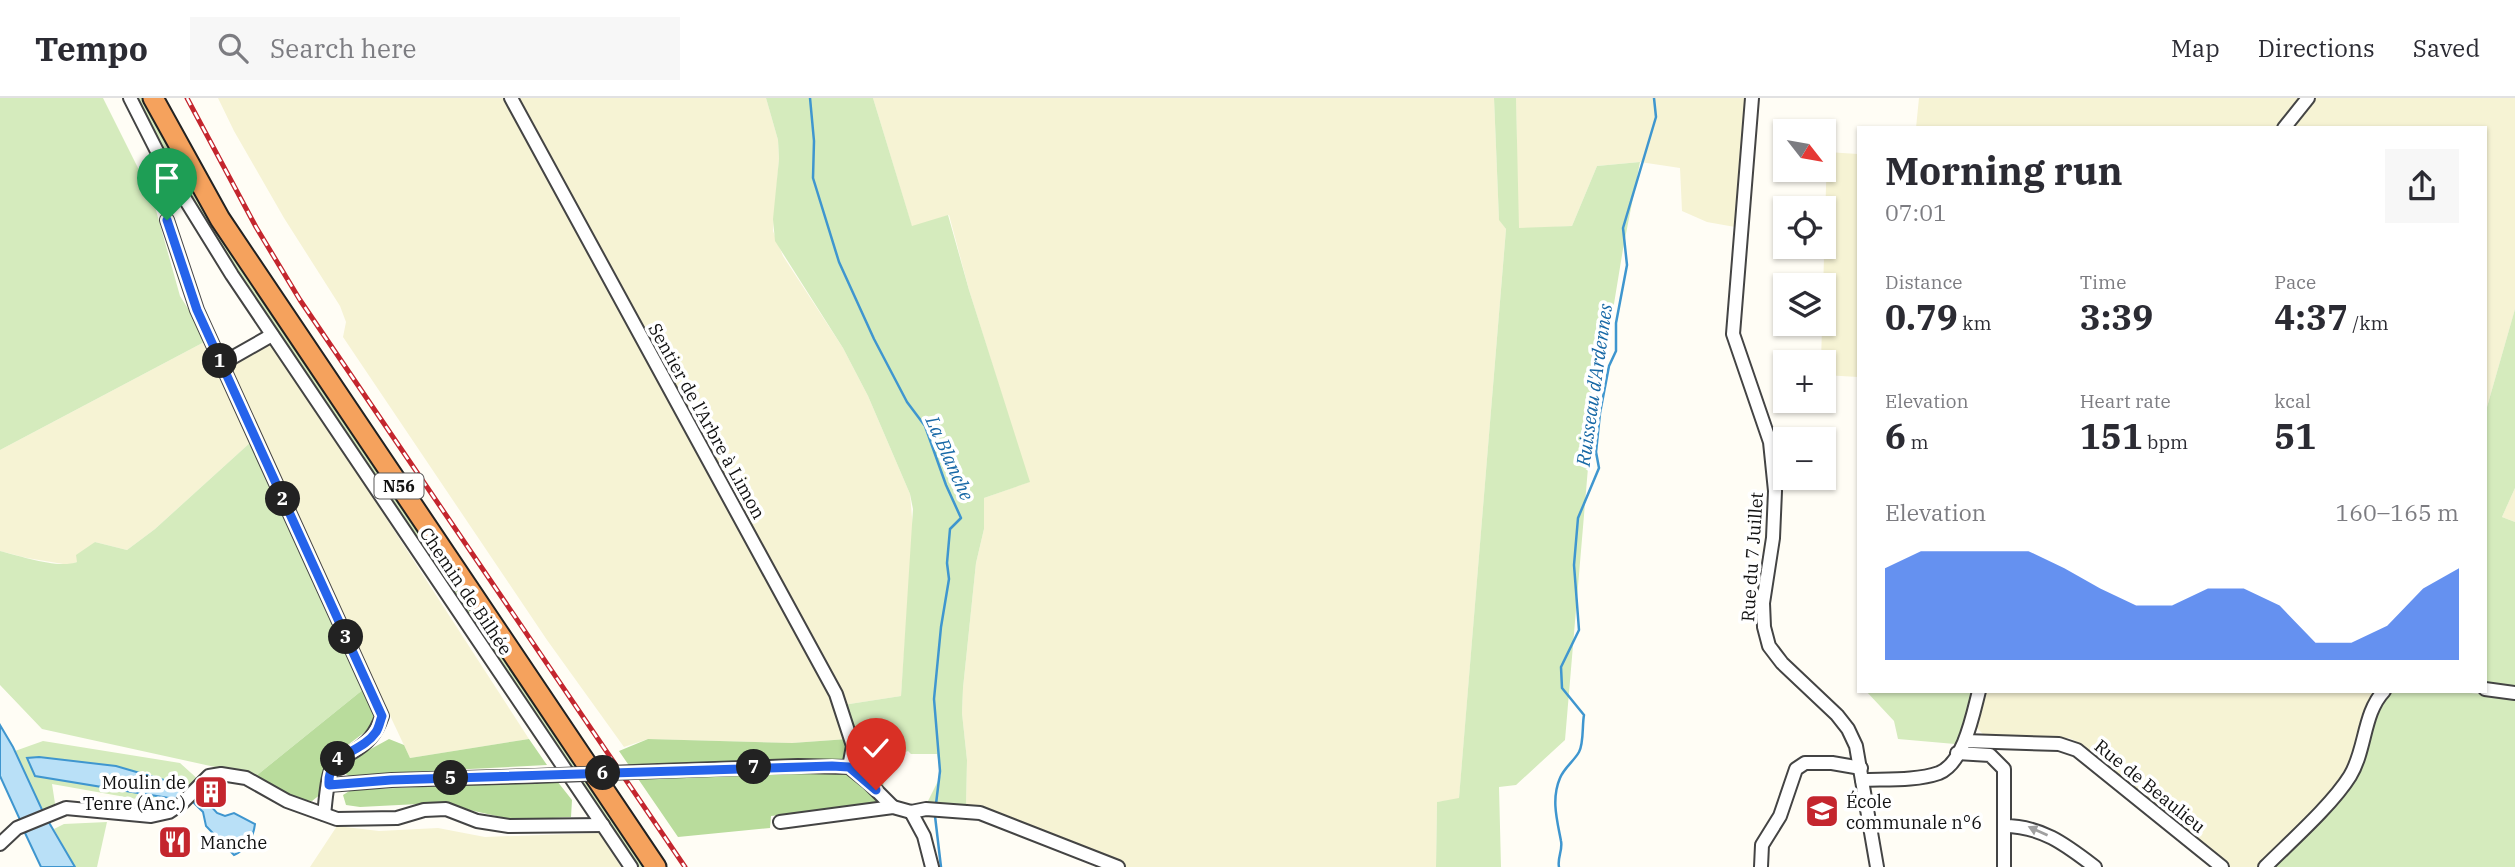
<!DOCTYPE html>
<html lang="en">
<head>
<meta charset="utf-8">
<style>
  :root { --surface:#fff; --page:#f7f7f7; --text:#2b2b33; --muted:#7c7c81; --line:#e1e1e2; --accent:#2563eb }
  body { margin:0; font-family:"IBM Plex Serif",serif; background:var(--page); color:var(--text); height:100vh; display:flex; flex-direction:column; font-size:26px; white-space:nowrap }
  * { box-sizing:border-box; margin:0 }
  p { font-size:23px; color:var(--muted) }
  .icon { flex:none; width:38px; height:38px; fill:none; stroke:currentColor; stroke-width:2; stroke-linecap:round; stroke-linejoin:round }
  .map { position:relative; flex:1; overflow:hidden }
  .panel { position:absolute; left:1857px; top:28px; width:630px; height:567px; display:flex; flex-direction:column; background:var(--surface); border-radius:0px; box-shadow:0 2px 5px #0004 }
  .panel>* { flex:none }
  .needle { width:46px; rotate:121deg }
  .tools { position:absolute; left:1773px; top:21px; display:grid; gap:14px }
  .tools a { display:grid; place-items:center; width:63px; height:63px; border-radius:0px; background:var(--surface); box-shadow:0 2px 5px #0004; font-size:35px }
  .pin { position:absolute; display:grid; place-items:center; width:60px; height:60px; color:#fff; margin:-72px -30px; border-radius:50% 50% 50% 0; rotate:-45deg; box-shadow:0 0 7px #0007 }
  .pin .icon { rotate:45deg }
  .km { position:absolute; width:35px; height:35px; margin:-18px; border-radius:50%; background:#222; color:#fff; font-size:19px; line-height:35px; text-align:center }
  .round { display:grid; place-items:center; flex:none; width:74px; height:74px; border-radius:0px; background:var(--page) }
  .summary { display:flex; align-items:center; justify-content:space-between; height:119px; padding:0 28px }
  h1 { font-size:38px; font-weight:800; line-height:52px }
  .figures { display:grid; grid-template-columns:repeat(3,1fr); gap:10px; height:119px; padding:7px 28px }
  .figures div { display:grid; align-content:center }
  .figures b { font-size:35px; font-weight:800 }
  .figures small { font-size:19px; font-weight:400 }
  .figures p { font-size:19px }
  .chart { height:196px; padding:14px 28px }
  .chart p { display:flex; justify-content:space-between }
  .chart svg { width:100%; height:126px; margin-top:7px; fill:var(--accent); opacity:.7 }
  header { display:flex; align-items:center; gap:42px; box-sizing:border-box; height:98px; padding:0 35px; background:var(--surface); border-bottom:2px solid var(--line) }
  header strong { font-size:33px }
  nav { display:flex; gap:38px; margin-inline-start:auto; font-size:24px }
  .search { width:490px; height:63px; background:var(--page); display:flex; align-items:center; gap:18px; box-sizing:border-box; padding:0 24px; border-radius:0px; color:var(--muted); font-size:26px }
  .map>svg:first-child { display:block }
</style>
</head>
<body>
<header>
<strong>Tempo</strong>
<div class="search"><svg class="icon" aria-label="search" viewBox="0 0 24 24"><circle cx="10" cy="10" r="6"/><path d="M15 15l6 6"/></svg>Search here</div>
<nav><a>Map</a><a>Directions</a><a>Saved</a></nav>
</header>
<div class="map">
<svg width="2515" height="769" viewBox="0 0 2515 769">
  <rect width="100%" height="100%" fill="#fffdf5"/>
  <g fill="#f6f3d4">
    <path d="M218,0H508L834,598L848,641L792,645L648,641L624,649L547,542L343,239L346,224L340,208L284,120L234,33Z"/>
    <path d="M513,0H766L778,42L779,61L773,133L783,158L843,250L868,298L910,396L913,431L901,598L843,607Z"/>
    <path d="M873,0H1494L1499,121L1506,131L1459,701L1437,704L1436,769H1123L966,710L967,662L962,615L963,590L976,465L984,431V400L1029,384L969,192L949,117L912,129Z"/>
    <path d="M1516,0H1746L1735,129L1707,124L1682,113L1680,70L1640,64L1597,68L1572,128L1518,131Z"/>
    <path d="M1919,0H2301L2278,30H1916Z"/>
    <path d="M2312,0H2515V211L2485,316V30H2291Z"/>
    <path d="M1827,54L1858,56V279L1824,277V264H1821Z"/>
    <path d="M208,242L252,343L155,431L127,452L95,444L77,464L69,467L27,460L0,453V352Z"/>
    <path d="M271,242L529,641L410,660L225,267Z"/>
    <path d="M2515,390V424L2502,419Z"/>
    <path d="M1986,593H2380L2354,661L2328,699L2258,769H2230L2080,645L2069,640H1987L1974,627Z"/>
    <path d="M337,728L379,733L438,730L485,739L599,735L621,769H310Z"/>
  </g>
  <g fill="#d5ebbd">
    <path d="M0,0H103L152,98L180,198L208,242L0,352Z"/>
    <path d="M134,0H142L187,84L223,143L645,769H636L190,103Z"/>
    <path d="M766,0H873L912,128L948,117L969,192L1030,384L984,400V431L976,465L963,590L962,615L967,662L966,710L926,707L941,677L937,656H911L908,653L879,665L867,644L855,642L843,607L901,598L913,411L910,396L868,298L843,250L775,143L773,121L779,61L778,42Z"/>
    <path d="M1494,0H1516L1519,130L1572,128L1597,68L1640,64L1623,151L1589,358L1565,642L1516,687L1499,689L1501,769H1436L1437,704L1459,700L1506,131L1499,122Z"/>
    <path d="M2515,211V390L2502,419L2515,424V589L2485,587V316Z"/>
    <path d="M252,343L365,590L256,678L42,631L0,587V453C20,458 58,471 77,464L76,457L95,444L127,452L155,431Z"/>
    <path d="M1866,593H1974L1964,626L1955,646L1898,641L1894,623Z"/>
    <path d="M2389,593H2449L2515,599V769H2273L2352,683L2377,608Z"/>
    <path d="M43,643L180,665L201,684L191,695C164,672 64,659 27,660L35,678L177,702L165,715L170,706L162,701L159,705L52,686L56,712L45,718L15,653Z"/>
    <path d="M107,724L97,769H75L54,731L64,726Z"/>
  </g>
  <g fill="#b9dc9c">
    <path d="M365,590L376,616L373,628L329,661L321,696L312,703L296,701L256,678Z"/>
    <path d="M389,641L404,647L410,660L529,641L547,667L409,674L352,680L344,675L347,664Z"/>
    <path d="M648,641L792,645L848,641L866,644L884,676L882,707L771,718L770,730L678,739L619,653Z"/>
    <path d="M557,683L572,702L571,719L514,722L438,705L360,709L346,707L343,697L351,692Z"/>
  </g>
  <g fill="#b9e0f7" stroke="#3f96cf" stroke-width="2">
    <path d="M0,627L13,649L44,716L75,769H41L25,735L29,732L24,723L21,724L0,678Z"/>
    <path d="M39,659L116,668L181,687L191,695L200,696L217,715L225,718L234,715L255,726C253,741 247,751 234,757L206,728L203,714L193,704L35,678L27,660Z"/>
  </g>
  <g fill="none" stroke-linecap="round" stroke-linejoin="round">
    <g stroke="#3f96cf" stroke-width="2.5">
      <path d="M810,0L814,43L813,80L839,164L874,241L907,304L925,328L946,387L961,420L950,431L947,465L949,481L941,529L934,601L940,673L936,706"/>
      <path d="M935,718L941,769"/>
      <path d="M1559,769C1557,760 1563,752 1561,743C1557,722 1551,701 1560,680C1564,670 1574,663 1579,654C1584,645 1582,627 1584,617L1562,590L1561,569L1579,532L1574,467L1578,420L1599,370L1596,354L1600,315L1609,268L1616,253V225L1627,167L1623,130L1656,19L1654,0"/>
    </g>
    <g stroke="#444" stroke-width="16">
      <g id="minor">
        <path d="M130,0L164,67L232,177L631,769"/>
        <path d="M511,0L836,596L853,648L849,669"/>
        <path d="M1752,0L1733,236L1770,344L1775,393L1773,440L1763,505L1764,529L1769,548L1782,565L1837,617L1848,631L1856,648L1877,769"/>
        <path d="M2284,30L2308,0"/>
        <path d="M167,122L197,212L382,618C376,636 367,646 351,655C347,657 339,659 336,663C327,672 326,702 324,716"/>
        <path d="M221,266L272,237"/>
        <path d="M2485,591L2515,595"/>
        <path d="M1965,643L2059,646L2077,652L2222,769"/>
        <path d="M1957,655L1990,657L2004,671V728C2042,728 2066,747 2095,769"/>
        <path d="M659,673L798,668L849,669L869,685L893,709"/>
        <path d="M1862,682C1886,681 1916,683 1939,675C1964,665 1973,616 1979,593"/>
        <path d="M329,687L392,682L535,678"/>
        <path d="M911,714L924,738L932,769"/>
        <path d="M780,724L893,709L911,714L926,711L980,715L1118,769"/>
        <path d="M0,746L17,730L66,710L151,718L169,714L181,706L209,678L221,676L246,680L287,703L337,721L397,720L424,712L446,711L477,723L509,728L603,727"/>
        <path d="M1761,769L1762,747L1780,718L1796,671L1805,665H1832L1861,670"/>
        <path d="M2004,769V728"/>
        <path d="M2265,769C2290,744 2332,707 2350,678C2366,652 2363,615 2384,593"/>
      </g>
    </g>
    <g stroke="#222" stroke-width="23">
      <path id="highway" d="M153,0L220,121L656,769"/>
    </g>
    <use href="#minor" stroke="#fff" stroke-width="12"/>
    <use href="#highway" stroke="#f5a25d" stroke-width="19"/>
    <g stroke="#c4262e" stroke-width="5">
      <path id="rail" d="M187,0L256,129L300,202L685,769"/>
    </g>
    <use href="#rail" stroke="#fff" stroke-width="2.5" stroke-dasharray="8" stroke-linecap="butt"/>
    <g stroke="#444" stroke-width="16" stroke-linecap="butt">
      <path id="minor-bridge" d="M535,678L659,673"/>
    </g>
    <use href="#minor-bridge" stroke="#fff" stroke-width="12"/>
  </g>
  <defs><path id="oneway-solid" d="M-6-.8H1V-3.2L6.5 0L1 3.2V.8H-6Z" transform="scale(1.75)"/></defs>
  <use fill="#a0a0a0" href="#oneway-solid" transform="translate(2038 733) rotate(-156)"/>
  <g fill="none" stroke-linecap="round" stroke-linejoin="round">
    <g stroke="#fff" stroke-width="14">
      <path id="route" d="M167,122L197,212L382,618C380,623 379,630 376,634C360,657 327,654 329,687L391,682L832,668L849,669L876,692"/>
    </g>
    <use href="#route" stroke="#2563eb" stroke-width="9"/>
  </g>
  <defs>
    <g id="building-square" transform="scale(1.75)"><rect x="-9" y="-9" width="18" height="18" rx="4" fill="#c4262e" stroke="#fff"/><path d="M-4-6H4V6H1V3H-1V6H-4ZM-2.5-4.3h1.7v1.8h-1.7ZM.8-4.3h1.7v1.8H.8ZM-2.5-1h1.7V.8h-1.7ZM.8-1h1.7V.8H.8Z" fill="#fff"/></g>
    <g id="school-square" transform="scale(1.75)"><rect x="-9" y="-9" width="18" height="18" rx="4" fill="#c4262e" stroke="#fff"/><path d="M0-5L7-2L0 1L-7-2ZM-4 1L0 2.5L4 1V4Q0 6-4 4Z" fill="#fff"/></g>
    <g id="restaurant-square" transform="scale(1.75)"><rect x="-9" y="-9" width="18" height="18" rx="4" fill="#c4262e" stroke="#fff"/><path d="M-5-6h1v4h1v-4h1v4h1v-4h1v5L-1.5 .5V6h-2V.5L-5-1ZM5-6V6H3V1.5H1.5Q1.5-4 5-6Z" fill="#fff"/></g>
  </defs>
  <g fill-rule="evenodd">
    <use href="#building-square" x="211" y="694"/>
    <use href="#school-square" x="1822" y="713"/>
    <use href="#restaurant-square" x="175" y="744"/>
  </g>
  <g text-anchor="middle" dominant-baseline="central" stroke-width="7" stroke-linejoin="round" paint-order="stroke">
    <rect fill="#fff" stroke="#585858" stroke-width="2" x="374.5" y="375.5" width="49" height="25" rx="5"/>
    <g font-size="16" font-weight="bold" fill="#111">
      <text x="399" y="388">N56</text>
    </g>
    <g font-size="18" fill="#111" stroke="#fff">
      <text transform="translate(707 323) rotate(61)">Sentier de l'Arbre à Limon</text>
      <text transform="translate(1752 459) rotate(-86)">Rue du 7 Juillet</text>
      <text transform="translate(466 493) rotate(56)">Chemin de Bilhée</text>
      <text transform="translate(2150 688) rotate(39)">Rue de Beaulieu</text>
    </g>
    <g font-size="18" fill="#111" stroke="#fff" text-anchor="start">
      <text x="186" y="684" text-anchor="end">Moulin de<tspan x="186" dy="21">Tenre (Anc.)</tspan></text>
      <text x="1846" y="703">École<tspan x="1846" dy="21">communale n°6</tspan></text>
      <text x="200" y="744">Manche</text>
    </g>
    <g font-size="19" font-style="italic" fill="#1768a6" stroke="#fff">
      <text transform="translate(1594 287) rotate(-82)">Ruisseau d'Ardennes</text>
      <text transform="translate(950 360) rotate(66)">La Blanche</text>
    </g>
  </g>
</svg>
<div class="tools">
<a><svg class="needle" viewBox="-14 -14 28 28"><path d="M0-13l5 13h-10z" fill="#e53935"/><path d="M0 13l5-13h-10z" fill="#7c7c81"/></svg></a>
<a><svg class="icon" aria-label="locate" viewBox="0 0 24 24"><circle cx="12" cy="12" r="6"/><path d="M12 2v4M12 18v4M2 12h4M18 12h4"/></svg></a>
<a><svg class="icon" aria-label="layers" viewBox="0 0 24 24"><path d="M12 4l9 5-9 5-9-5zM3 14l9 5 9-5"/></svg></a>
<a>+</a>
<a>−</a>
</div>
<div class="pin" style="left:167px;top:122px;background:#1e9e55"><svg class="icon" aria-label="arrive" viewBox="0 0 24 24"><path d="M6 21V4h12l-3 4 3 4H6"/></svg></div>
<div class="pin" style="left:876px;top:692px;background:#d93025"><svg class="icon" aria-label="check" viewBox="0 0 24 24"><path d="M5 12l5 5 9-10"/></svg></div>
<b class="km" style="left:220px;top:263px">1</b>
<b class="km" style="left:283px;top:401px">2</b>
<b class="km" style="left:346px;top:539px">3</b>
<b class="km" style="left:338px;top:661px">4</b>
<b class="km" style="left:451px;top:680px">5</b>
<b class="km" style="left:603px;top:675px">6</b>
<b class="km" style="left:754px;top:669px">7</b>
<section class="panel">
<div class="summary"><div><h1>Morning run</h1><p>07:01</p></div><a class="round"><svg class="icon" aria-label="share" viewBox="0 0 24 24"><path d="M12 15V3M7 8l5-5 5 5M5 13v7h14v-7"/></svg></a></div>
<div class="figures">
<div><p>Distance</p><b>0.79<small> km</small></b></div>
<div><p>Time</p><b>3:39</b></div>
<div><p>Pace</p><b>4:37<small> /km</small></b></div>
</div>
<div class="figures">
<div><p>Elevation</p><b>6<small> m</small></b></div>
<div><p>Heart rate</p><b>151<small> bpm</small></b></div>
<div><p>kcal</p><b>51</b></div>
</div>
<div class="chart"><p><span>Elevation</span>160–165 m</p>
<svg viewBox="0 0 160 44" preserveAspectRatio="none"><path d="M0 44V12L10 6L20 6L30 6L40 6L50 12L60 19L70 25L80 25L90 19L100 19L110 25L120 38L130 38L140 32L150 19L160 12V44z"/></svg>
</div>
</section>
</div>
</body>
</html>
